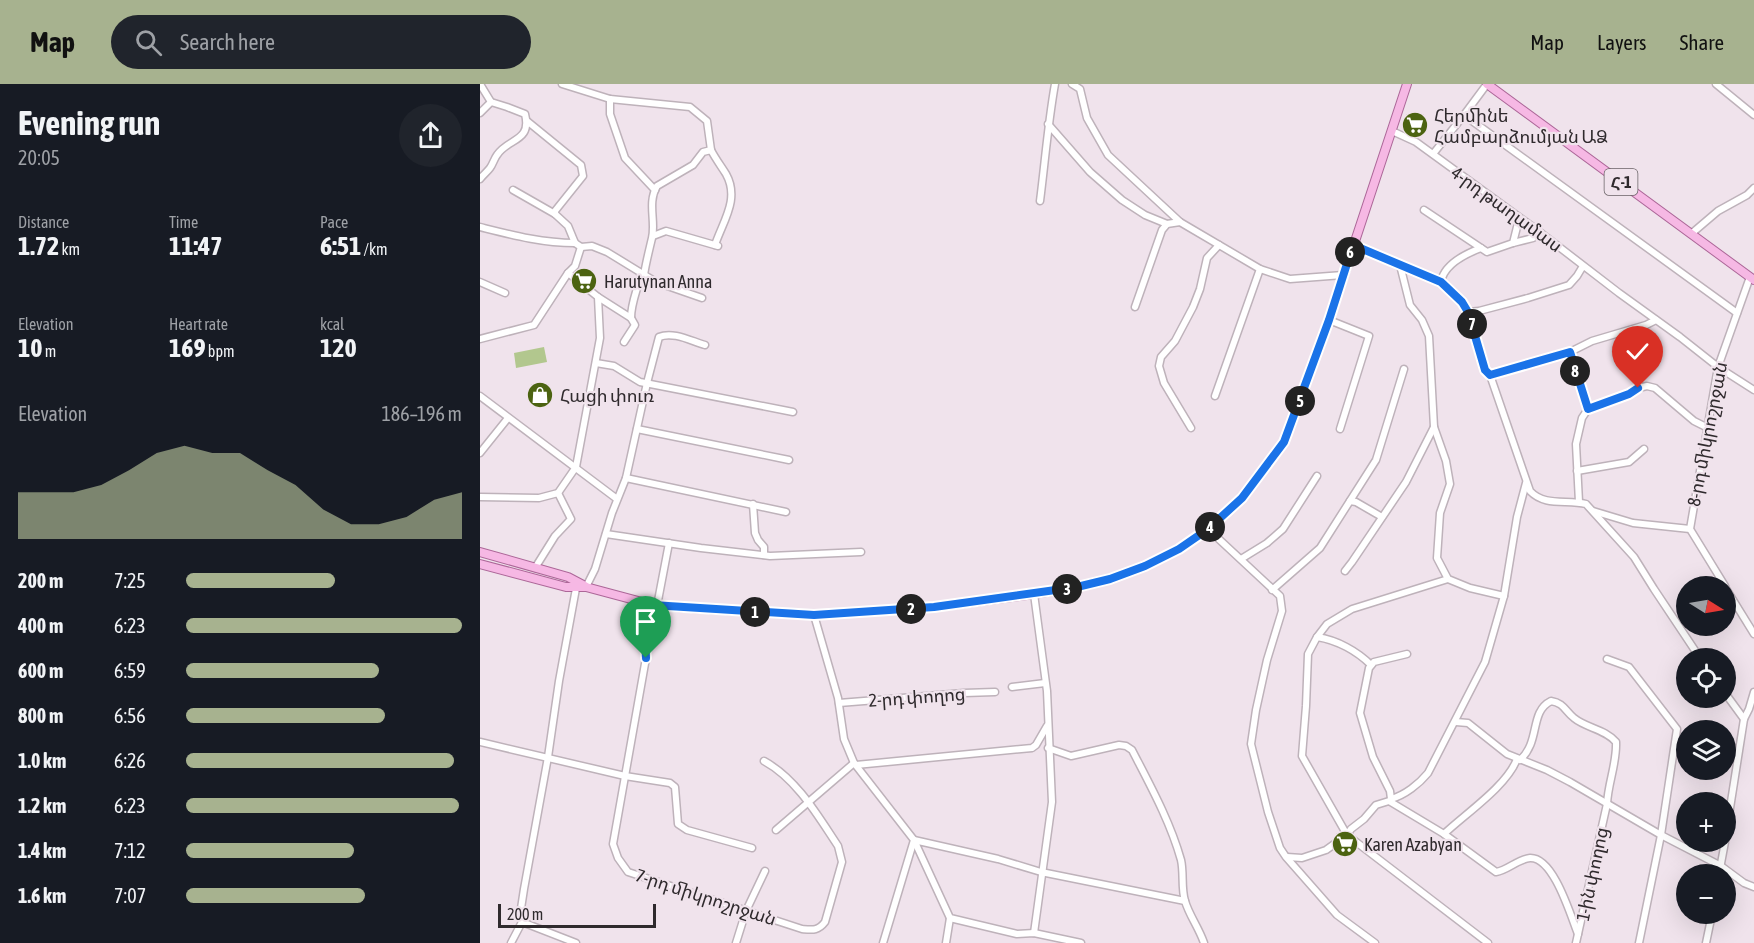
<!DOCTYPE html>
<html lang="en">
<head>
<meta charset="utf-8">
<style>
  :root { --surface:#171b24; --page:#20242c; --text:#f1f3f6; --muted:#9ea1a6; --accent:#a7b28f }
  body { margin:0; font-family:"Asap Condensed","Noto Sans Armenian",sans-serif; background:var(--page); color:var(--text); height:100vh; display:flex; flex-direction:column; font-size:22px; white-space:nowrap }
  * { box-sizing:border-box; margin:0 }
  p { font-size:20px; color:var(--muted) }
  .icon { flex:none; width:33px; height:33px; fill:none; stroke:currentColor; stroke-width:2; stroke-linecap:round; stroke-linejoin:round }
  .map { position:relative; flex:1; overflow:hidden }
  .details { display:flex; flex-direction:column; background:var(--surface); width:480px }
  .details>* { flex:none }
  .needle { width:39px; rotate:101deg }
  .buttons { position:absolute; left:1196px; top:492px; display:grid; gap:12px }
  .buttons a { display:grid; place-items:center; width:60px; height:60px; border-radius:50%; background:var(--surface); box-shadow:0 6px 24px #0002; font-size:30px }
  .scale { position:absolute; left:18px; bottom:15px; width:158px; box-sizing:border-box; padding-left:6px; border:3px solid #2f2a2d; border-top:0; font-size:16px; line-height:21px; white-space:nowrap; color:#2f2a2d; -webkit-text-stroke:4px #f0e3ec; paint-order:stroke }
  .pin { position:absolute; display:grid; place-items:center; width:51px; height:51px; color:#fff; margin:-62px -26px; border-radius:50% 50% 50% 0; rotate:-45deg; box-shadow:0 0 6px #0007 }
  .pin .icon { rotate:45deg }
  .km { position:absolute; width:30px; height:30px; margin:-15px; border-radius:50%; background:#222; color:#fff; font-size:16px; line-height:30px; text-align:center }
  .round { display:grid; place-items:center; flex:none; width:63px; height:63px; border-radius:32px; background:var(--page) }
  .summary { display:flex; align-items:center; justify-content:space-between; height:102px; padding:0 18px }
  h1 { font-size:33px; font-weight:700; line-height:45px }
  .metrics { display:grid; grid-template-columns:repeat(3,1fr); gap:9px; height:102px; padding:6px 18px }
  .metrics div { display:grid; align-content:center }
  .metrics b { font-size:26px; font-weight:700 }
  .metrics small { font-size:16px; font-weight:400 }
  .metrics p { font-size:16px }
  .chart { height:168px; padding:12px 18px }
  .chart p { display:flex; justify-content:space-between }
  .chart svg { width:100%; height:108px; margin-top:6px; fill:var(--accent); opacity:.7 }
  ul { padding:0 18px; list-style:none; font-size:20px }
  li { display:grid; grid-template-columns:96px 72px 1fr; align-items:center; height:45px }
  li i { height:15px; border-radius:8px; background:var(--accent) }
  header { display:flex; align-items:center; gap:36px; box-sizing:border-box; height:84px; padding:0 30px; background:var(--accent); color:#111 }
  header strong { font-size:28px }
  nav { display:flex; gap:33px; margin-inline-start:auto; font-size:21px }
  .search { width:420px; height:54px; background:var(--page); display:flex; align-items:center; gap:15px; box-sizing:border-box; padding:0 21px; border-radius:33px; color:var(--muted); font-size:22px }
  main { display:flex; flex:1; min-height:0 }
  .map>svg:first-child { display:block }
</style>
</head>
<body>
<header>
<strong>Map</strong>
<div class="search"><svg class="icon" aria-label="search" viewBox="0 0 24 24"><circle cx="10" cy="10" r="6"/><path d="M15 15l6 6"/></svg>Search here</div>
<nav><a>Map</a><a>Layers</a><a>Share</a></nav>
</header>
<main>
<section class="details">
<div class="summary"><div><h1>Evening run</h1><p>20:05</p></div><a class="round"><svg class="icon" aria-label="share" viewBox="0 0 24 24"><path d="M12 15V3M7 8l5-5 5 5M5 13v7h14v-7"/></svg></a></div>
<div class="metrics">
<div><p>Distance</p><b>1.72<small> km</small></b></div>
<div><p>Time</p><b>11:47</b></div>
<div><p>Pace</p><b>6:51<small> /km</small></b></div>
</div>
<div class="metrics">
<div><p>Elevation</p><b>10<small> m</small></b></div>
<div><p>Heart rate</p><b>169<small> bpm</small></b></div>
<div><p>kcal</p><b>120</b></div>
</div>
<div class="chart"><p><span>Elevation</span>186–196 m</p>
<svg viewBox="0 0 160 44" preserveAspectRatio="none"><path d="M0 44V25L10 25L20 25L30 22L40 16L50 9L60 6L70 9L80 9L90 16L100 22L110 32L120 38L130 38L140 35L150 28L160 25V44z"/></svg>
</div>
<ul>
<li><b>200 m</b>7:25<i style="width:54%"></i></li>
<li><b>400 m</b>6:23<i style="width:100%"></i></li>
<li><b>600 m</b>6:59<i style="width:70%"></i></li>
<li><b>800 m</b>6:56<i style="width:72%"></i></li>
<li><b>1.0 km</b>6:26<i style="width:97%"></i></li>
<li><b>1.2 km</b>6:23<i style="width:99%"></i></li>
<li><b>1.4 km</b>7:12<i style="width:61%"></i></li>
<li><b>1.6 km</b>7:07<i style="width:65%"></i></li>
</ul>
</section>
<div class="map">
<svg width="1274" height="859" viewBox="0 0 1274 859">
  <rect width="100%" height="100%" fill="#f0e3ec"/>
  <path fill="#b2c78e" d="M64,263L67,278L36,284L34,269Z"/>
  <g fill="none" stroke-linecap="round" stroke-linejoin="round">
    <g stroke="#beb2ba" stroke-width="9">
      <g id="minor">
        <path d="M82,0L130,15L210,23L227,37L231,66"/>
        <path d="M592,0L600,5L607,34L628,71L700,138L780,185L810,195L863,191"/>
        <path d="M1236,0L1274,31"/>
        <path d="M130,15V30L145,74L175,106"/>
        <path d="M0,29L11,18"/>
        <path d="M984,31L1007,0"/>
        <path d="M47,37L101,81L103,92L75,127V130L88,142L95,159L101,163L112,162L127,168L176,198L222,214"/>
        <path d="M568,40L610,88L642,116L665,131L687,140"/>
        <path d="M912,47L936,58L1061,149L1139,209L1200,253L1238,283L1274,306"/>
        <path d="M953,70L984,31L1257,229"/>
        <path d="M0,95C3,91 7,88 10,84C13,80 14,75 17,71C28,54 52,58 45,30L27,23L11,18L0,0"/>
        <path d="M33,106L75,130"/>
        <path d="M560,117C565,78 568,39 575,0"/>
        <path d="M944,126L1007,168L1033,159L1039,135"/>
        <path d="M0,143C32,151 62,159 95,159"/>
        <path d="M1211,150L1238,127L1267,111L1274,104"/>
        <path d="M173,152L186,147L238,162"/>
        <path d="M1033,159L1053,154L1061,149"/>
        <path d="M873,161L961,198L983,218L988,228L1005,286L1010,291L1090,268L1112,257L1166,241L1176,236"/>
        <path d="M920,181L930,221L942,236L949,252L954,343L966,377L970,400L960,429L957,474L968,495L990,504L1024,512"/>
        <path d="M164,191C166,178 169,167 172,154C176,137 167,119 177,102L213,81L223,68L231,66C235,74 241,82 246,90C260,115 243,137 235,161"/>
        <path d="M0,198L25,209"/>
        <path d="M961,198C964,180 985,170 1001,164"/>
        <path d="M118,213L151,234L155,241L144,258"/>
        <path d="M655,223L682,146L687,140L700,138"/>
        <path d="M988,228L999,227L1048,214L1089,201L1097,192L1103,182"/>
        <path d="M151,234C151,218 158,205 161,189"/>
        <path d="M849,236L889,252L860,345"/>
        <path d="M0,255L54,241L88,189L95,182L101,163"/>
        <path d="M1090,268L1108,325"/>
        <path d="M116,279L134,282L160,298L313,328"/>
        <path d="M1010,291L1050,407C1065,423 1087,415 1106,420L1154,473L1174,505L1220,574"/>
        <path d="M0,312L137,415"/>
        <path d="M735,312L780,185"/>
        <path d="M711,344L684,299L679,282L681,273L695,257L713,223L720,205L727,174L739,161"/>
        <path d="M157,345L309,376"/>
        <path d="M0,369L28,334"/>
        <path d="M1097,387L1149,378L1164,365"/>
        <path d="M146,394L306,428"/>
        <path d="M0,413L59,414L78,409L96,383L120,254L118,213L88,189"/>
        <path d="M870,417L876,418L902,433"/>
        <path d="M1099,418L1096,360L1102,334L1108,325L1150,310L1158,304L1167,302L1175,304L1214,337L1228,344"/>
        <path d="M273,420L275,449L278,456L284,463V471"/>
        <path d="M1113,427L1153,439L1210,445"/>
        <path d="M728,445L800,512L802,527L787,576L776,626L771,660L788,728L800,764L806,773L857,831L895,859"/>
        <path d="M126,450L221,464L290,472L381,468"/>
        <path d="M761,475L787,459L803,445L837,392"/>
        <path d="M55,484L75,452L91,435L78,409"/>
        <path d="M865,487L872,478L926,398L954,343"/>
        <path d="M968,495L872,525L847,540L837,553L828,570L826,622L822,672L867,751L1008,859"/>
        <path d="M1245,502L1210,445L1238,283L1270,193"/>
        <path d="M106,503L115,485L132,429L146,394L167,299L179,253C193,247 211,257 225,261"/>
        <path d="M1245,503L1274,550"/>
        <path d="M792,506L840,464L896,376L924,285"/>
        <path d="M554,510L567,607L572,718L554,849"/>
        <path d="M172,521L165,554L166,574L133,760L138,774L148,788L322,845C333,846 338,847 345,838L362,778L358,762C338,732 317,695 284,677"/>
        <path d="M177,522L189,459"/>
        <path d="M334,531L358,614L364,655L374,679L434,756L403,859"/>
        <path d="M837,553C857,556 877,567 891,581"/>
        <path d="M1127,575L1149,583L1197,645L1181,751L1159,859"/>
        <path d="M532,603L565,599"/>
        <path d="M1245,609L1264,635"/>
        <path d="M359,619L484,609L515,608"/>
        <path d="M976,638L988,639L1027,670L1067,686L1090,698L1181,751L1241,782L1264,799L1274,803"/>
        <path d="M0,658L145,692L190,699L195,703L198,740L207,746L272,764"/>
        <path d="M568,664L591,672L639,661L646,662L652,666C670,701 690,737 701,776C704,789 701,804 705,817C709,831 719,844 724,859"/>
        <path d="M1040,676C1061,657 1049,628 1071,617C1084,619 1085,627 1094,634C1106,644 1125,645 1136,658C1137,679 1128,699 1127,720L1096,859"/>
        <path d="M376,681L552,664L556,661L567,642"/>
        <path d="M911,715C925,711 939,700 948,689L1005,578L1024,512L1037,433L1046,399"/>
        <path d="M910,717L911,715L910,707L893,673L880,629L889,584L894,578L927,570"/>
        <path d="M296,746L374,679"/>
        <path d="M964,750C985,730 1027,702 1037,675"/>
        <path d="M1245,756L1264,635L1269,625L1274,608"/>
        <path d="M807,773L822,774L846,766L867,751L871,745L884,735L896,721L909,717L964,750L1016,788C1028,786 1038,775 1050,774C1074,773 1091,833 1098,850"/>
        <path d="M1239,790L1245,758"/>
        <path d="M42,838L96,859"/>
        <path d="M31,859L42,838L40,831L44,805L68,673L79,597L97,499"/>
        <path d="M256,859L266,827L285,787"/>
        <path d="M466,859L470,834"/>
        <path d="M601,859L554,849L537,850L470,834L434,756L518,775L561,788L705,817"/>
        <path d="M1226,859L1232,830"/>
      </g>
    </g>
    <g stroke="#ac6798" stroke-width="10">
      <g id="major">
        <path d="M1007,0L1274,196"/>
        <path d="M0,468L88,493L105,502"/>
        <path d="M0,480L86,503H106L177,522L334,531L455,523L554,510L597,503L630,495L665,482L699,465L728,445L762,414L804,358L849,236L927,0"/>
      </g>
    </g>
    <use href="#minor" stroke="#fff" stroke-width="6"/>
    <use href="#major" stroke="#f6b8e4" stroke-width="8"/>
  </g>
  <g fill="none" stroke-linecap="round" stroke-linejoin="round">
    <g stroke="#fff" stroke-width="12">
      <path id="route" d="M166,574L165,554L172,521L334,531L454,523L597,503L630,495L665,482L699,465L728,445L762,414L804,358L849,236L873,161L961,198L982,218L988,228L1005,286L1010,291L1090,268L1108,325L1149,310L1158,304"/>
    </g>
    <use href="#route" stroke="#1a73e8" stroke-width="8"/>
  </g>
  <defs>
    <g id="supermarket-disc" transform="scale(1.35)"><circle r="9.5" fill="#4c6311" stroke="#f0e3ec"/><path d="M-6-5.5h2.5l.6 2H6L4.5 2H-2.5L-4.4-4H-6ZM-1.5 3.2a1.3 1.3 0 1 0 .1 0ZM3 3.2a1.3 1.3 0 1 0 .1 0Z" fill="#fff"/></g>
    <g id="shop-disc" transform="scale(1.35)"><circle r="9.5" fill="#4c6311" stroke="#f0e3ec"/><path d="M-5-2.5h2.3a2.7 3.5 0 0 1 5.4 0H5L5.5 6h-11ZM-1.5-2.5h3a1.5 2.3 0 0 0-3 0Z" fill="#fff"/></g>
  </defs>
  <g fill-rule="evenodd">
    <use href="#supermarket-disc" x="935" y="41"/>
    <use href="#supermarket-disc" x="104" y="197"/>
    <use href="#shop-disc" x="60" y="311"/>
    <use href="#supermarket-disc" x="865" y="760"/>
  </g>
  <g text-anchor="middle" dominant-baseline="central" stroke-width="4.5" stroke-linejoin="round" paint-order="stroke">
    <rect fill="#f0e3ec" stroke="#696266" stroke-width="1.5" x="1124.5" y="85" width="33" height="26" rx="4.5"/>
    <g font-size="16" font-weight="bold" fill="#2f2a2d">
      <text x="1141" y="98">Հ-1</text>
    </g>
    <g font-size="18" fill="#2f2a2d" stroke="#f0e3ec" text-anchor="start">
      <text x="954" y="31">Հերմինե<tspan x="954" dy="21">Համբարձումյան ԱՁ</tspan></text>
      <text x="124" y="197">Harutynan Anna</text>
      <text x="80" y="311">Հացի փուռ</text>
      <text x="884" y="760">Karen Azabyan</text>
    </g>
    <g font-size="18" fill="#2f2a2d" stroke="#f0e3ec">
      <text transform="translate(1027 125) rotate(36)">4-րդ թաղամաս</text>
      <text transform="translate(1227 350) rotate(-79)">8-րդ միկրոշրջան</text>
      <text transform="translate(437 613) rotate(-4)">2-րդ փողոց</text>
      <text transform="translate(1112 790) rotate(-78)">1-ին փողոց</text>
      <text transform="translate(226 813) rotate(18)">7-րդ միկրոշրջան</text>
    </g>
  </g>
</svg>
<div class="buttons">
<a><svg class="needle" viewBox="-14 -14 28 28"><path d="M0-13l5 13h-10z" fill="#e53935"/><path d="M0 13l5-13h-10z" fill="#9ea1a6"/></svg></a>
<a><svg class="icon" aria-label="locate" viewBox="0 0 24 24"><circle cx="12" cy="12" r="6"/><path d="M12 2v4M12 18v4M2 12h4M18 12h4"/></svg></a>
<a><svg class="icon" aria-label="layers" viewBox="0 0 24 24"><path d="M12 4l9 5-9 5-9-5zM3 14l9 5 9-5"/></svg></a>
<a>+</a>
<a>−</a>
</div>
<div class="scale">200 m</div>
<div class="pin" style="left:166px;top:574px;background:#1e9e55"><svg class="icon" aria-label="arrive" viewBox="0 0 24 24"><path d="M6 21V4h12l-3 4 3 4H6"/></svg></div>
<div class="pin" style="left:1158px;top:304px;background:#d93025"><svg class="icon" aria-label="check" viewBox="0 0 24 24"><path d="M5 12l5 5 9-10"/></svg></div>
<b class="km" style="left:275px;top:528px">1</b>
<b class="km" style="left:431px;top:525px">2</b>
<b class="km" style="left:587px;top:505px">3</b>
<b class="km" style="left:730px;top:443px">4</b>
<b class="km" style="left:820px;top:317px">5</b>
<b class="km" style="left:870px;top:168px">6</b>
<b class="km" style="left:992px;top:240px">7</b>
<b class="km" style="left:1095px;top:287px">8</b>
</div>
</main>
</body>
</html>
